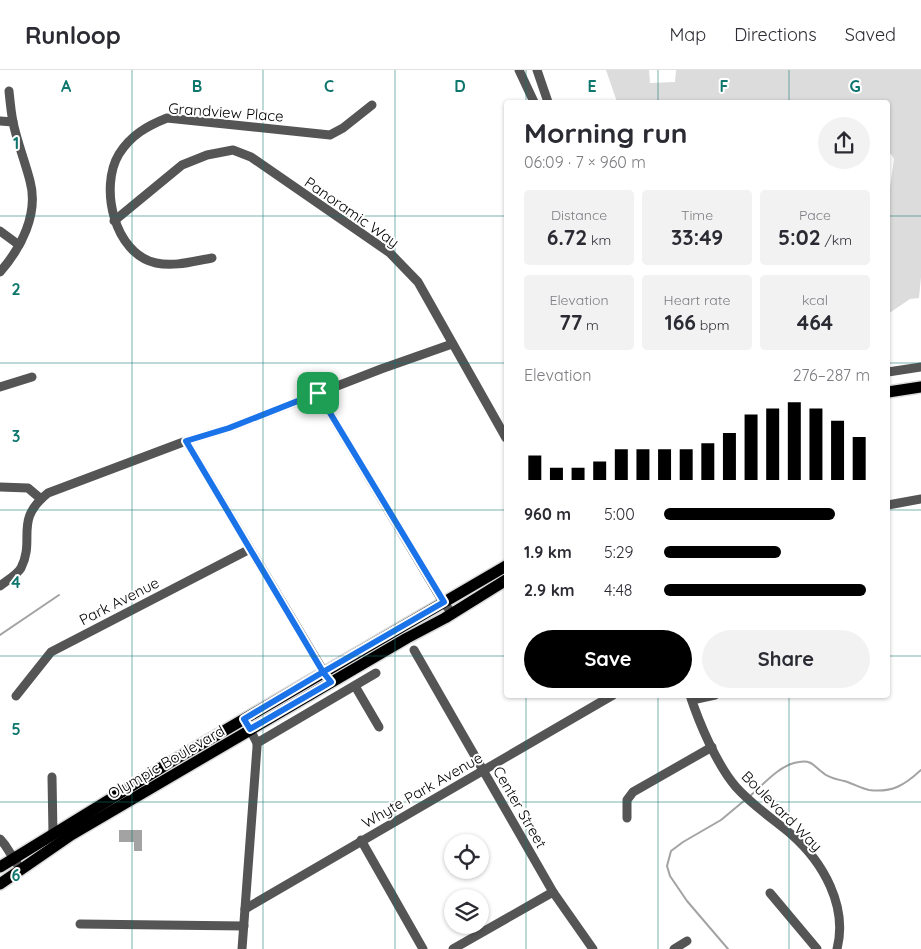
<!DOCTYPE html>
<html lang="en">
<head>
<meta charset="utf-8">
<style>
  :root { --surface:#fff; --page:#f2f2f3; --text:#2b2b33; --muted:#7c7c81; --line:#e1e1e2; --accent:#000 }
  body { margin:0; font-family:Quicksand,sans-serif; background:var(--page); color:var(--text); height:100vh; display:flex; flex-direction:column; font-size:19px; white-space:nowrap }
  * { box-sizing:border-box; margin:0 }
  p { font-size:16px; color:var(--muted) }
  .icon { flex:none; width:28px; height:28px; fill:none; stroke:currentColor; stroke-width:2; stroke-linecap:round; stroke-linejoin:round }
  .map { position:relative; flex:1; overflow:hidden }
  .sheet { position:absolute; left:504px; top:30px; width:386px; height:598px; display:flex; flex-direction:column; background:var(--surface); border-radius:5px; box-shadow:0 1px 4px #0004 }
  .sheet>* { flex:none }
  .controls { position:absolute; left:444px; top:764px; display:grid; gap:10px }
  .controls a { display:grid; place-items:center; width:45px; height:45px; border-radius:50%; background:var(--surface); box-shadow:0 1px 4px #0004; font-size:25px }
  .pin { position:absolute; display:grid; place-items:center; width:42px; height:42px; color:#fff; margin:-21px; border-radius:10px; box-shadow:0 2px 8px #0006 }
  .round { display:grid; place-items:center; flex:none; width:52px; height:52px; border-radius:26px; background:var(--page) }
  .overview { display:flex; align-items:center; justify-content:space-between; height:85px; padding:0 20px }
  h1 { font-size:28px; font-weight:700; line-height:38px }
  .metrics { display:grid; grid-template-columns:repeat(3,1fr); gap:8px; height:85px; padding:5px 20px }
  .metrics div { display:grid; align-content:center; border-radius:5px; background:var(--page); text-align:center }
  .metrics b { font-size:21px; font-weight:700 }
  .metrics small { font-size:14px; font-weight:400 }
  .metrics p { font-size:14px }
  .chart { height:140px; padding:10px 20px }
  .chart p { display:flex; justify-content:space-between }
  .chart svg { width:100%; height:90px; margin-top:5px; stroke:var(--accent); stroke-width:6 }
  .action { display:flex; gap:10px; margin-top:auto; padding:10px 20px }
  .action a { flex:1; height:58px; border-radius:30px; background:var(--accent); color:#fff; font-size:20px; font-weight:700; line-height:58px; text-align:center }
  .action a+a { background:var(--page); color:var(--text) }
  ul { padding:0 20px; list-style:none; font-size:16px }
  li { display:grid; grid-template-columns:80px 60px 1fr; align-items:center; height:38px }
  li i { height:12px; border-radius:6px; background:var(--accent) }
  header { display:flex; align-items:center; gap:30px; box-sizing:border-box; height:70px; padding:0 25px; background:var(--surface); border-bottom:1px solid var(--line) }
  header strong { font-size:24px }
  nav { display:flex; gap:28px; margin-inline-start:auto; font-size:18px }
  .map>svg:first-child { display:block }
</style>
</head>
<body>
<header>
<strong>Runloop</strong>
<nav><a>Map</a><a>Directions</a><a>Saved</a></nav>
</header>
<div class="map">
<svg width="921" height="879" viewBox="0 0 921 879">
  <rect width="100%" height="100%" fill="#fff"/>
  <path fill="#dcdcdc" d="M606,0H649L650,13L675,12L676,0H921V207L919,228L910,229L888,244V124H889L894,89L891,84L888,85V32H617Z"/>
  <path fill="#a3a3a3" d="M119,760H142V781H134V772H119Z"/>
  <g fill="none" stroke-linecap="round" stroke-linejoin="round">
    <g stroke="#a3a3a3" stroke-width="2">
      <path d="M0,565L59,525"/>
      <path d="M749,727C763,715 780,694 799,692C812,690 814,696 822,702C828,708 836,709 844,711C852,713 860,718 869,720C892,723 905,715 921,700"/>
      <path d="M728,879L687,831L670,806L667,796L671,781L683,772L721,750L745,730"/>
    </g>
    <g stroke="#dbdbdb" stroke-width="14">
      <g id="major">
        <path d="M888,322L921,317"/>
        <path d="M0,797L169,693L506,496"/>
        <path d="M0,814L71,765L407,568L445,548L506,510"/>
      </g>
    </g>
    <g stroke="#555" stroke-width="9">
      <path d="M519,0L534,32"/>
      <path d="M537,0L548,32"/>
      <path d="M0,51L13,52"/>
      <path d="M114,151L182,95L207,85L233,80L251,87L390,183L418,212L506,368"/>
      <path d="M0,161L19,175"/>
      <path d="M212,188C194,191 175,197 156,193C114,184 99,117 119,84C131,65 147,56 167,48L330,65L343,58L372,35"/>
      <path d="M0,202C21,178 39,144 30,111C25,91 17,72 13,52C11,42 10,31 9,21"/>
      <path d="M888,302L921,297"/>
      <path d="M0,317L32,307"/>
      <path d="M318,323L443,532L452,543"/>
      <path d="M186,371L327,607"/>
      <path d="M0,417L28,418L41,429"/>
      <path d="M888,435L921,429"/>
      <path d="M0,516C6,511 17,505 21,498C36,468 13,451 48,423L186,371L229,358L381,299L452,274"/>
      <path d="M414,580L553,822L593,879"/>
      <path d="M355,616L379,657"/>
      <path d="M690,625C699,653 717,695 736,717C752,735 773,749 791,764C823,792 848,836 837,879"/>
      <path d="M16,626L51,582L250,479"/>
      <path d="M692,630L715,625"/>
      <path d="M257,673L376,603"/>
      <path d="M52,707L53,764"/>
      <path d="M627,748V730L633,722L712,677"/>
      <path d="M0,769L5,775L21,800"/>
      <path d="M361,770L423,879"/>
      <path d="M770,823L817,879"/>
      <path d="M245,839L613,625"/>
      <path d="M80,854L244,856"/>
      <path d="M242,879L257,677V673L248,656"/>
      <path d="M453,879L553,822"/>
      <path d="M674,879L687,871"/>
    </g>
    <use href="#major" stroke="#000" stroke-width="11"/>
  </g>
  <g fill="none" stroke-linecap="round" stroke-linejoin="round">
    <g stroke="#fff" stroke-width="10">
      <path id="route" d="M318,323L229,358L186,371L323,602L244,649L250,659L331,612L323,602L444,532L318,323"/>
    </g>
    <use href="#route" stroke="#1a73e8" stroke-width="6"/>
  </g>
  <path fill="none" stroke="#0f766e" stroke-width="1" stroke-opacity="0.55" d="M132,0V879M263,0V879M395,0V879M526,0V32M658,0V32M789,0V32M0,146H506M888,146H921M0,293H506M888,293H921M0,440H506M888,440H921M0,586H506M888,586H921M526,625V879M658,625V879M789,625V879M0,732H921"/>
  <g text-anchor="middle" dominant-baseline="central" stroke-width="4" stroke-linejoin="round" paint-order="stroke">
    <g font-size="15" fill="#000" stroke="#fff">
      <text transform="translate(226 42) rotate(4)">Grandview Place</text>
      <text transform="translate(352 142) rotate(35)">Panoramic Way</text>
      <text transform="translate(119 531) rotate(-27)">Park Avenue</text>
      <text transform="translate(166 692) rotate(-30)">Olympic Boulevard</text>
      <text transform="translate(422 720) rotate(-30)">Whyte Park Avenue</text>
      <text transform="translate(520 737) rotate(60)">Center Street</text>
      <text transform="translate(782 741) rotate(45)">Boulevard Way</text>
    </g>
  </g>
  <g font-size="16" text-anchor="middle" font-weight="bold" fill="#0f766e" stroke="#fff" stroke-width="4" stroke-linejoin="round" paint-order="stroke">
    <text x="66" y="22">A</text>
    <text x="197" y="22">B</text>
    <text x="329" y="22">C</text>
    <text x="460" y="22">D</text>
    <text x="592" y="22">E</text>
    <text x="724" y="22">F</text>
    <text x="855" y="22">G</text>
    <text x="16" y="79">1</text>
    <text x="16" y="225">2</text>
    <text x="16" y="372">3</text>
    <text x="16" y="518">4</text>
    <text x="16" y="665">5</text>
    <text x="16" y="811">6</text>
  </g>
</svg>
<div class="controls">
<a><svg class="icon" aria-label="locate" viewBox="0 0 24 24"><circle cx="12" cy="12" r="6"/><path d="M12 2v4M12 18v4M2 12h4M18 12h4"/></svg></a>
<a><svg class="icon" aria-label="layers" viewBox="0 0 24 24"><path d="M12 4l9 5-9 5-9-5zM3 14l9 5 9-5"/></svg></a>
</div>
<div class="pin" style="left:318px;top:323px;background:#1e9e55"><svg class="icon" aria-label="arrive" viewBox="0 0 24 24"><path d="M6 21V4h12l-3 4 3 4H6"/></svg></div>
<section class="sheet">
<div class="overview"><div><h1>Morning run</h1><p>06:09 · 7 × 960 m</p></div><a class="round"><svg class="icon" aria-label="share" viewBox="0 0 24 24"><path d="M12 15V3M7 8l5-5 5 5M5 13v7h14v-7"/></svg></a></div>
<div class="metrics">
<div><p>Distance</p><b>6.72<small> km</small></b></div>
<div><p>Time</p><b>33:49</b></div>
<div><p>Pace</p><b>5:02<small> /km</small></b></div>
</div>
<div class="metrics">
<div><p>Elevation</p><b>77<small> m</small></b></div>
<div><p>Heart rate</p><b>166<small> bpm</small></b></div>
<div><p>kcal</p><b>464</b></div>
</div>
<div class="chart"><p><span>Elevation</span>276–287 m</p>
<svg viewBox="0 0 160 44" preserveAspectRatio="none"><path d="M5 44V32M15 44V38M25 44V38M35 44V35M45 44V29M55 44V29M65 44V29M75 44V29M85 44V26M95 44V21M105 44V12M115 44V9M125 44V6M135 44V9M145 44V15M155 44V23"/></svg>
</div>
<ul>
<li><b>960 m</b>5:00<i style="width:83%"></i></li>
<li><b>1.9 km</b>5:29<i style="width:57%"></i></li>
<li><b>2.9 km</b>4:48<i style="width:98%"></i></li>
</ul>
<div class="action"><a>Save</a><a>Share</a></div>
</section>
</div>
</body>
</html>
